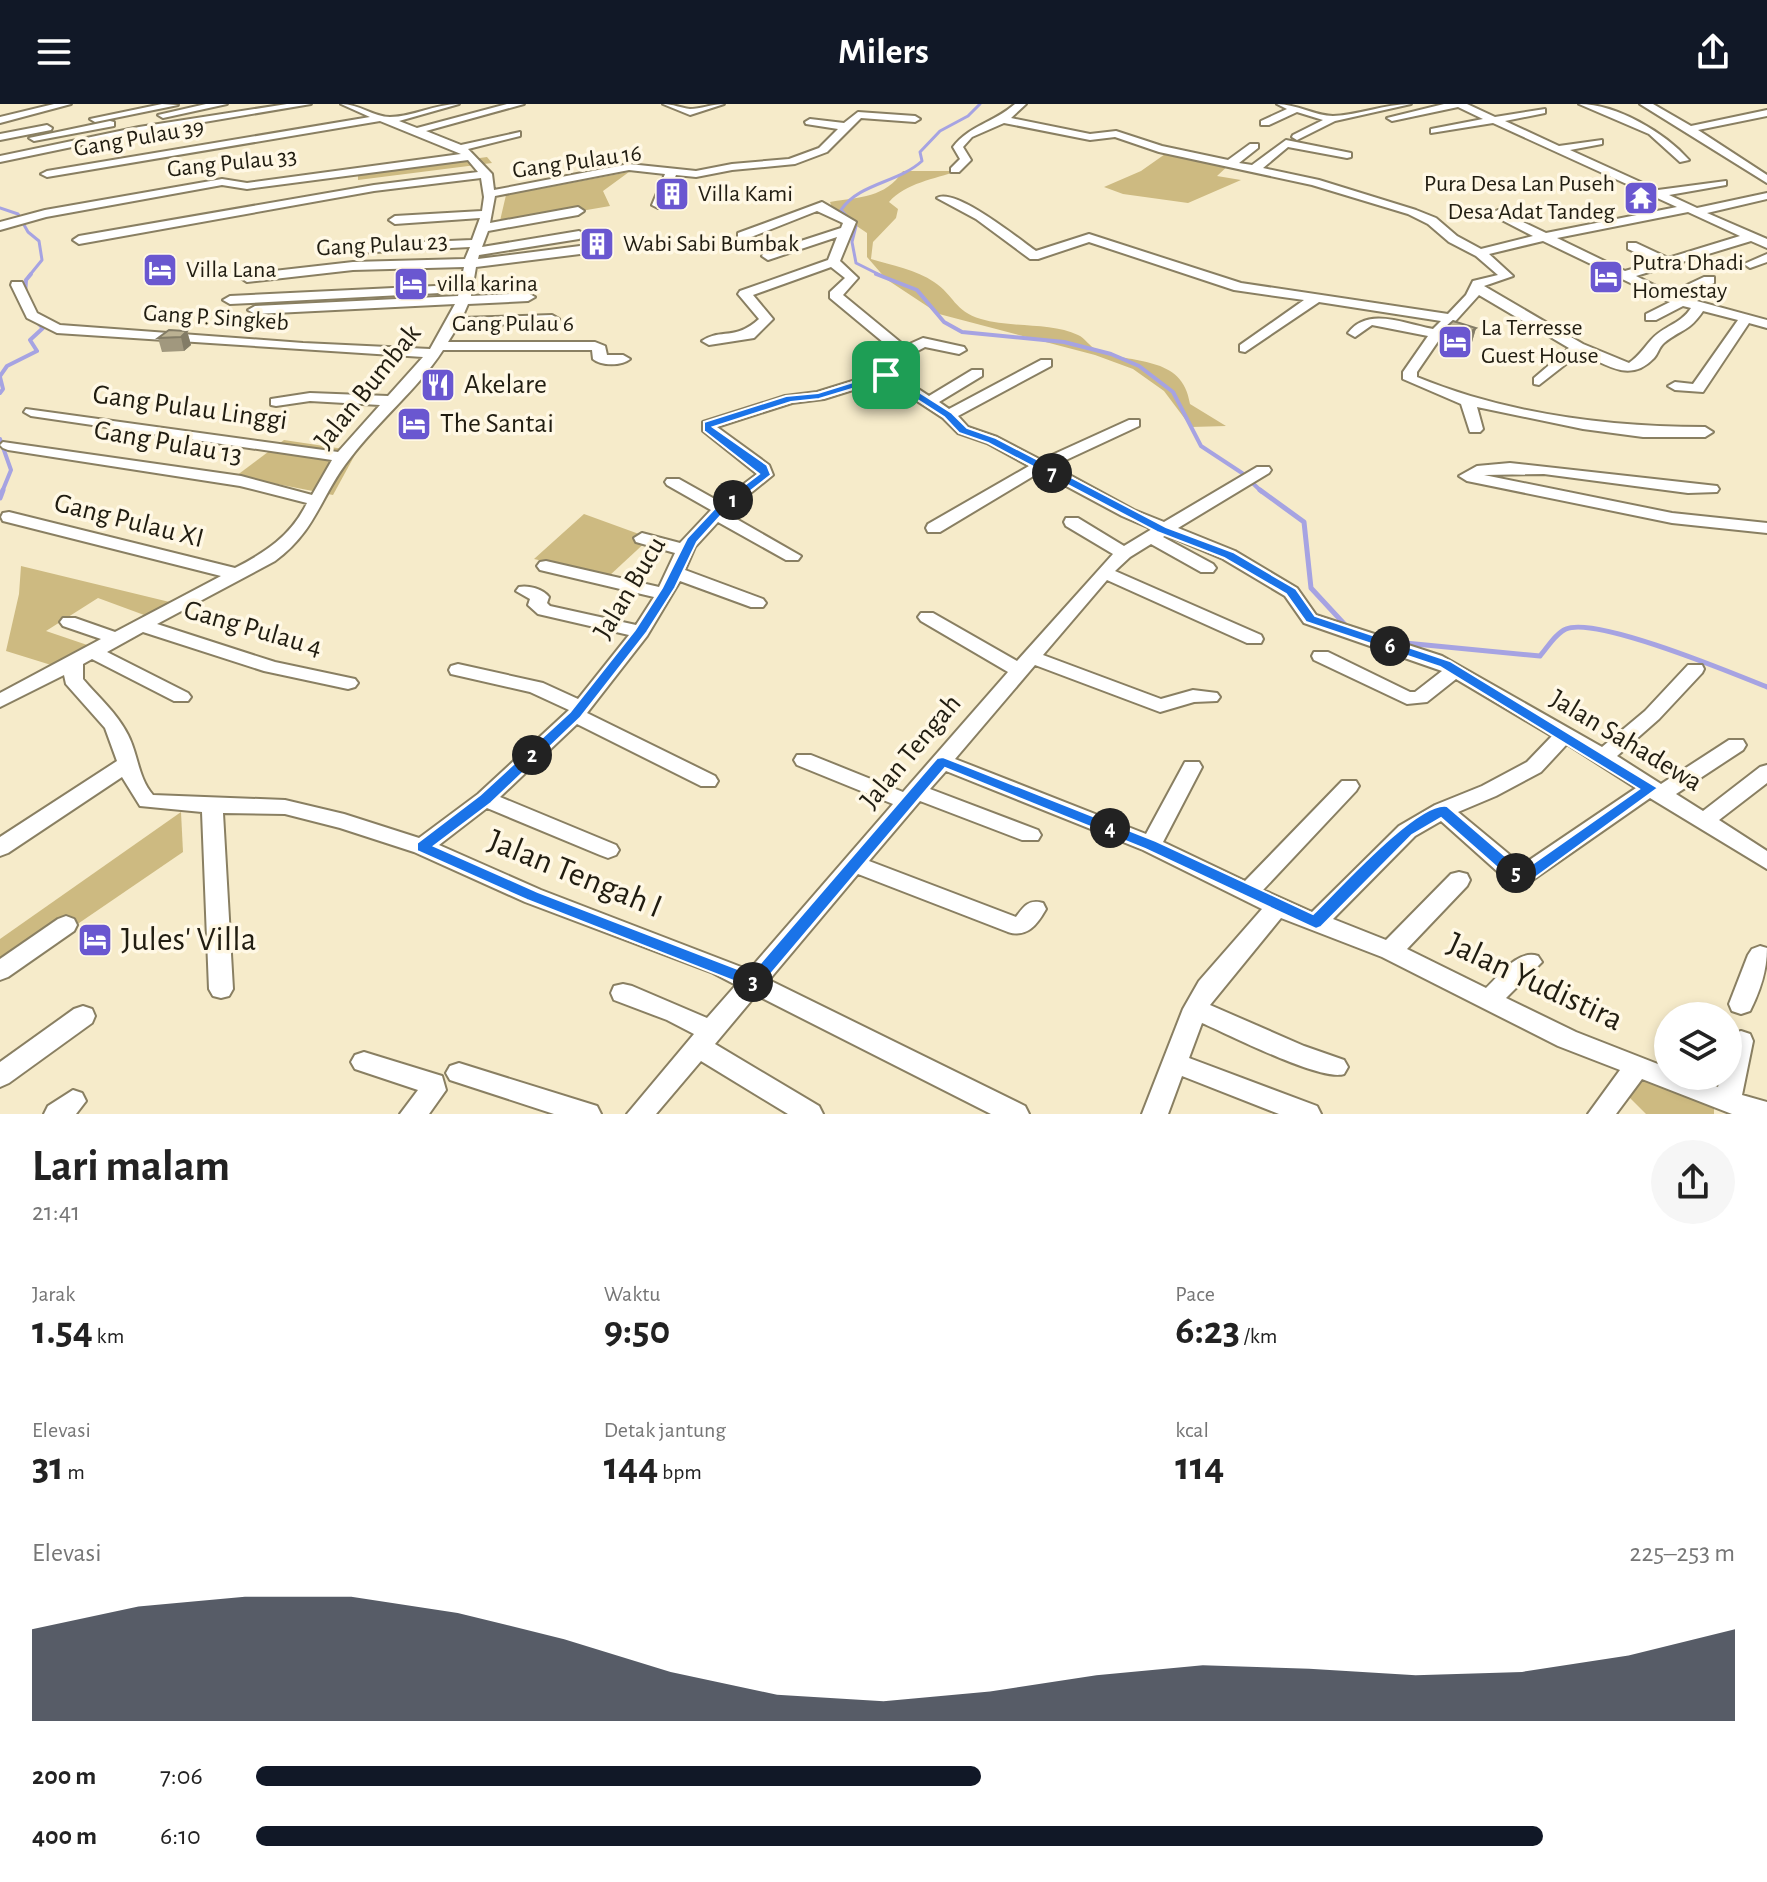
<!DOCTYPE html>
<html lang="id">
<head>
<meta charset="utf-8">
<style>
  :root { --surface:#fff; --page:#f6f6f6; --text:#222; --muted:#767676; --accent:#111827 }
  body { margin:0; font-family:"Alegreya Sans",sans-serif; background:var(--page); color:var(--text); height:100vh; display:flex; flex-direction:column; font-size:30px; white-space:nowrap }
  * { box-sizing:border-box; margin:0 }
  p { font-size:26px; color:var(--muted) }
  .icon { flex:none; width:44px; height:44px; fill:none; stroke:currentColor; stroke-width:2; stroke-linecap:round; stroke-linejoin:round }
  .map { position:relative; height:1010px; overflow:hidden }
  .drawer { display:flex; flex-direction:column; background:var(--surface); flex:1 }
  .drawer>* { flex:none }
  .fabs { position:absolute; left:1654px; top:898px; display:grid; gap:16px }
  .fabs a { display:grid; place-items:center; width:88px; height:88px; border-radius:50%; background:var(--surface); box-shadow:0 4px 12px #0003; font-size:40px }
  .pin { position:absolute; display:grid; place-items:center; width:68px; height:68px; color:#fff; margin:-34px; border-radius:16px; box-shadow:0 4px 12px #0006 }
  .km { position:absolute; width:40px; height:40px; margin:-20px; border-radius:50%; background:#222; color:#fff; font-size:22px; line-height:40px; text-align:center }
  .round { display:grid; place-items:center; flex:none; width:84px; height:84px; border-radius:42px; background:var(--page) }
  .overview { display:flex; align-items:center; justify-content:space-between; height:136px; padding:0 32px }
  h1 { font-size:44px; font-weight:700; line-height:60px }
  .metrics { display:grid; grid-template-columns:repeat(3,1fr); gap:12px; height:136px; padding:8px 32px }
  .metrics div { display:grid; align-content:center }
  .metrics b { font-size:40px; font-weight:700 }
  .metrics small { font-size:22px; font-weight:400 }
  .metrics p { font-size:22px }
  .chart { height:224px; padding:16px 32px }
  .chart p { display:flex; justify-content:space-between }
  .chart svg { width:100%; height:144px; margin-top:8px; fill:var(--accent); opacity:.7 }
  ul { padding:0 32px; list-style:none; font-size:26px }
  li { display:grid; grid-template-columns:128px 96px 1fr; align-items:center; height:60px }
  li i { height:20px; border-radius:10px; background:var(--accent) }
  header { display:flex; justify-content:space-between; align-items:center; height:104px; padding:0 32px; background:var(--accent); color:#fff; font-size:36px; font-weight:700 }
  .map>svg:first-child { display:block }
</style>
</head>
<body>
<header><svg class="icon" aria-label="menu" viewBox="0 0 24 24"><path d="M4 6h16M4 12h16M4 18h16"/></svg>Milers<svg class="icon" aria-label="share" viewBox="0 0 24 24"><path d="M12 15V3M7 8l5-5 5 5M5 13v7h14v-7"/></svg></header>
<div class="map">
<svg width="1767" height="1010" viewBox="0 0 1767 1010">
  <rect width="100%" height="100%" fill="#f6ebca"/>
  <g fill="#cdba81">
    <path d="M1168,48L1231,59L1217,72L1241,76L1188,99L1123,90L1104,83L1141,67Z"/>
    <path d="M487,53L492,59L358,76V71Z"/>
    <path d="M903,67H958C934,75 906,79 889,98L898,105L896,114L873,138L871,155C891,161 917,166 934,178C954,191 954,207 981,215C1010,224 1051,218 1078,231C1085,234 1089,242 1097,246C1131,261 1183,250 1190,300L1226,322L1191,323L1164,287L1133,265L1095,251L939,210L886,175L867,153V129L833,106L830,98C860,93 885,94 903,67Z"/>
    <path d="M629,68L603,87L610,102L499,121L506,91Z"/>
    <path d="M284,336L357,347L333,391L236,372Z"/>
    <path d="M584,410L650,434L609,472L534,455Z"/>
    <path d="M21,462L182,501L155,515L98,494L46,527L99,545L64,565L6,547L19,490Z"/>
    <path d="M181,708L183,748L0,873V835Z"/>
    <path d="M1635,961L1714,1000V1010H1646L1621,985Z"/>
  </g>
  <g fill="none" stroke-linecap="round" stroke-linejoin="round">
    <g stroke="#a6a3e2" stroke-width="3">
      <path d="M0,104L18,110L28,128L39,137L42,156L29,172"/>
      <path d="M882,172L856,159L852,138L856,122L841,106C859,79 898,79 922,57L920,48L940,27L968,12L980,0"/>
    </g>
    <g stroke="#a6a3e2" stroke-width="4">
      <path d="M876,170L917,186L944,218L962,228L1064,238L1111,250L1139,262L1173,288L1201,342L1242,369L1262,388"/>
      <path d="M25,190L26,176L31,170"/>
      <path d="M0,272L7,262L37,247L30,236L43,224L36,217"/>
      <path d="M0,273L3,285L0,289"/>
      <path d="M0,335L11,366L2,388"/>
    </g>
    <g stroke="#a6a3e2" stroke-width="5">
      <path d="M1260,386L1304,418L1311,484L1348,524"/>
      <path d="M0,394L3,386"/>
      <path d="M1395,538L1540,552C1547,544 1556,529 1566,525C1596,512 1732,569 1767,583"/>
    </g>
    <g stroke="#897f62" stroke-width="4">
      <g id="minor">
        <path d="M54,0H71L0,19V13Z"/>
        <path d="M162,0L178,1L95,18L90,15Z"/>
        <path d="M206,0H227L163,14L158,11Z"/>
        <path d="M287,0H311L139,29L0,58V52L139,23Z"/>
        <path d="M341,0C359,0 374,13 390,13C412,13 435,0 459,0L399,17L417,24L507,0H524L426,27L461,41L520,28V32L468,45L492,70L494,86L629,60L696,67L732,60L789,55L819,44L838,25L806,20L805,18L810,15L844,19L858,8L915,12L920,15L915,18L861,14L827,48L795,60L732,66L696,73L676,71L664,101L658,104L652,101L665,70L629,66L495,92L490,119L578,103L584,107L578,111L488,127L482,143L579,127L585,131L579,135L479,151L478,155L580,142L586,146L580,150L476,163L471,192L528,189L535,193L528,197L468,200L462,214L552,211L559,215L552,219L458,222L448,238H595L605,242L607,251H623L630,255C622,262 601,262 593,255L592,246H443C417,286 380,315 351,353C320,391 318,425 275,457L157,520L275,558L355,575L358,579L355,583L348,585L264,567L143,528L107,548L188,589L191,593L188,597H174L92,555L83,560V575C98,593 117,609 128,631C138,650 138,674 153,691L285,696L344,710L419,734L478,690L569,606L530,588L451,570L449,566L451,562L458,560L543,579L578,595L629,531L538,510L528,501L530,495L516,487L519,483C528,481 543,485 549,493L547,499L550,502L636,521L654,493L540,466L537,462L540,458L546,457L659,483L675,449L636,438L634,434L642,429L680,439L711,406L667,381L665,378L667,375H679L720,398L757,370L703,327V318L785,292L817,288L875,270L869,264L871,261L895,248L830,194V188L845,174L831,163L753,191L773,215L754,234L709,241L702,237C721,224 735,237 759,215L738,190L740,187L828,156L837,133L768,156L762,152L764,149L841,124L843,119L817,107L746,135H738V129L822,98L856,118L840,157L858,174L843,191L905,242L923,234L964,243L966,246L959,250L925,243L886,264L929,292L972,266H982V272L939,298L949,305L1041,256H1051V262L958,312L968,323L997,333L1041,356L1129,316H1139V322L1053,362L1134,406L1164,418L1257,363H1269L1271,366L1269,369L1178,424L1235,447L1297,484L1316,511L1442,552L1602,643L1645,607L1688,561H1702L1704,565L1702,569L1659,615L1617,652L1661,680L1729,636H1743L1746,641L1743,646L1676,690L1703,707L1760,663L1767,661V679L1719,716L1767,747V765L1650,694L1531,777L1523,779L1498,768L1441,717L1415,732L1333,815L1386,836L1451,770L1459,768L1467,770L1470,776L1467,782L1407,845L1486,884C1500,871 1518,845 1538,852L1542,858L1506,894L1576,928L1668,964V972H1690L1718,983L1721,972H1728V940L1732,930L1741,927L1750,930L1753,937L1742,991L1767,998V1010H1732L1642,975L1616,1010H1588L1620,966L1558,942L1382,853L1281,814L1210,901L1304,942L1344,956L1348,963L1344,970C1321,978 1228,930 1202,919L1189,954L1317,1002L1321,1010H1279L1182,972L1168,1010H1142L1183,905L1199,877L1262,805L1143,746L946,667L930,685L1038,726L1041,731L1038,736H1022L920,697L869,757L1016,813C1024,802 1029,795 1043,799L1046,805C1037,821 1027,834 1008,828L858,770L769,876L1025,1002L1029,1010H991L756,891L715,940L819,1002L823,1010H788L701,957L656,1010H627L694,930L667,916L614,896L611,889L614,882L623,880L632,882L707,914L736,881L713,869L525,798L414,748L340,724L285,710L223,709L233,885L229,892L221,894L213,892L209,885L202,708L140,702L122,673L8,749L0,752V733L117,657L105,624L66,580L64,571L0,603V589L101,535L63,522L60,518L63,514H75L115,528L221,472L3,417L1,413L3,409L9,408L235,464C266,448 291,432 307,399L240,382L8,346L3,344L0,341L3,338L241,372L312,391L332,356L31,312L24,308L26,305L338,348L380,301L310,297L276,302L271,301V295L310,289L388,292L423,253L57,229L27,214L11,181L12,178H22L37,209L60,221L303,239L430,245L455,200L255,210L248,206L255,202L458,192L464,163L353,166L247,178L241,174L247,170L353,158L465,155L470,143L355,149L349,145L355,141L472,136L480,114L395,120L389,116L395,112L482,107L484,93L481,74L374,87L79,140L73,136L79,132L374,81L478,68L468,56L247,85L222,81L46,113L0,126V118L45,106L222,75L247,79L461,50L380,17L47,73L41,70L47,67L370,13ZM885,276L943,314L958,329L987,339L1029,362L928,420L926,424L928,428H940L1040,368L1122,412L1152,425L1124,442L1078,414H1066L1064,418L1066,422L1113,450L1017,557L933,509H921L918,513L921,517L1008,568L903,688L811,651H797L794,656L797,661L893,700L749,866L541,786L439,741L487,704L600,751L608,754L616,751L619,746L616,741L500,693L577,620L701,682H715L718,677L715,672L587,609L647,532L680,477L751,503H763L766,499L763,495L685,466L695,443L718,418L786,456H798L801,452L726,409L773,371L769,361L717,323L792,299L824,295ZM1166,431L1223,455L1285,492L1304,519L1442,567L1415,588H1410L1328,548H1314L1312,552L1314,556L1407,600L1427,598L1456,575L1552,632L1527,658L1482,682L1435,701L1399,722L1312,808L1263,786L1356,687L1359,682L1356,677H1342L1245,777L1163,738L1202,663L1199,658H1185L1146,730L955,655L1035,561L1160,608L1194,598L1217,597L1220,593L1217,589L1193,586L1161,595L1043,551L1107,476L1247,539H1261L1263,535L1261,531L1115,467L1130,453L1151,440L1201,468H1213L1216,464L1213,460L1163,433ZM1567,640L1636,684L1522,761L1458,708L1496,692L1541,668Z"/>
        <path d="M663,0C673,0 681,4 690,5C700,5 713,0 724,0L690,11Z"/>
        <path d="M1015,0H1026L1011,14L1090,30L1116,27L1162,42L1228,56L1250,40H1258V44L1239,59L1252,61L1286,36L1351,49V53L1347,54L1288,43L1263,64L1319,76L1416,106L1436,114L1457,132L1481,145L1533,132L1494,112V108L1498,106L1546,129L1677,103L1493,19L1431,29V25L1483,15L1458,3L1392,17L1387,14L1444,0H1467L1495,13L1545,5V9L1505,17L1559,42L1602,36V40L1570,46L1658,86L1726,77V81L1669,91L1697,104L1767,89V95L1707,109L1767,135V144L1751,137L1636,172L1670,189L1704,173H1714V179L1682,193L1767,216V224L1749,219L1703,288L1675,286L1668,282L1675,278L1693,280L1738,216L1703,207C1689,228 1681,225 1664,239C1659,243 1658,250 1654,254C1629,280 1607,260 1580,249L1539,281L1534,280V274L1569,244L1479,191L1441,233L1417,268V273C1507,310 1608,323 1705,323L1713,328L1705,333H1643L1583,325L1477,303L1483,325L1480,328H1470L1461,300L1403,275V268L1428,232L1372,221L1355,233L1348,229C1368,202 1405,220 1433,225L1441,217L1319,198L1245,248L1240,247V241L1304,196L1234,186L1089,138L1038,155H1030L976,115L937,94C955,83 1019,135 1036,147L1089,130L1241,179L1448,210L1466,191L1473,177L1498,171L1476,152L1449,138L1428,120L1408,110L1312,81L1159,48L1115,33L1090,36L1004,19L972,33L963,43L971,56L959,68H951V64L960,55L953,43C970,21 993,19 1015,0ZM1688,108L1740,132L1668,154L1636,139H1628V145L1656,158L1625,167L1557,134ZM1543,137L1670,198L1646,210V216H1656L1683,202L1691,204C1681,220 1663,222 1651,236C1643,245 1639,252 1629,259L1583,240L1484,182L1513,172L1489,150Z"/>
        <path d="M1277,0C1296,0 1316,12 1333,12C1360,11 1384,0 1411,0L1335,17L1297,36L1292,33L1293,31L1323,16L1297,8L1269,21H1261V17L1287,5Z"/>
        <path d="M1579,0C1617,0 1665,29 1689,56L1680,58L1649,30Z"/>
        <path d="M1640,0H1653L1691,22L1767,6V12L1698,26L1767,71V79Z"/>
        <path d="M110,17L114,18V22L34,37L29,34Z"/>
        <path d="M47,21L52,24L51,26L0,36V30Z"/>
        <path d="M1767,150V158L1750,164L1744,160Z"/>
        <path d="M435,182L440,183V189L230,200L223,196L230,192Z"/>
        <path d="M1510,359L1717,382L1719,385L1717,388L1688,389L1544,370L1484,371L1672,409L1767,419V429L1672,419L1467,377L1459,372L1477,362Z"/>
        <path d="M66,812L74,815L77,821L74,827L8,873L0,876V855L58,815Z"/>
        <path d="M1760,842L1767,844C1767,867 1760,887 1750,907L1741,910L1732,907L1729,900L1748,851L1752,845Z"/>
        <path d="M83,902L92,905L95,912L92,919L9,979L0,983V958L74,905Z"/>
        <path d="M364,948L442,972L446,986L429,1010H400L418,986L355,965L351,958L355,951Z"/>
        <path d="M459,959L597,1002L601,1010H554L450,976L446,969L450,962Z"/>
        <path d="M73,986L82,989L86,997L76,1010H44L48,1002Z"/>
      </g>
    </g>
    <use href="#minor" fill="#fff" fill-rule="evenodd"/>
  </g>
  <g fill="#a1987e">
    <path d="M1476,224L1472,238L1460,246L1440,240L1443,226Z"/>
    <path d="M187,227L191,241L184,247L162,248L158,234Z"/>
  </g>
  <g fill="#837c66">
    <path d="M1476,224L1472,238L1460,246L1463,233Z"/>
    <path d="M187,227L191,241L184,247L181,233Z"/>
  </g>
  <g fill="#bbb192" stroke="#837c66" stroke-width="2">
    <path d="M1453,217L1476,224L1463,233L1443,226Z"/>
    <path d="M169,226L187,227L181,233L158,234Z"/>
  </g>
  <path fill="#1a73e8" stroke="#fff" stroke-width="2" fill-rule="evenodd" d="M882,269H889L952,309L967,324L996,334L1166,423L1233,448L1296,485L1315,512L1450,557L1658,684L1536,773L1523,777L1500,766L1441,714L1412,731L1321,823L1316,825L1145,745L945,664L760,883L754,885L527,796L417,747V739L480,691L570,608L635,526L662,484L687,434L717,402L759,370L704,327V318L786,292L818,289ZM885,275L944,313L959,329L988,339L1157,428L1224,454L1286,490L1306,518L1440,563L1639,685L1525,765L1512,758L1447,702C1418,696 1336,788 1313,810L1156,737L943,653L937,654L751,870L538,788L434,742L491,699L580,614L647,528L675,484L697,438L725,407L771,371L767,361L713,323L791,298L819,295Z"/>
  <defs>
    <g id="building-square" transform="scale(1.8)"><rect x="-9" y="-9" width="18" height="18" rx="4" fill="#6a57d0" stroke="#fff8e5"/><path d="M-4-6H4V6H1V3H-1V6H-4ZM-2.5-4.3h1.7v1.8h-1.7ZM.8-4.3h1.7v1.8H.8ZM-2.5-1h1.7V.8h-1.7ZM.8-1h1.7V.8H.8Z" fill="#fff"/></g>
    <g id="temple-square" transform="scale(1.8)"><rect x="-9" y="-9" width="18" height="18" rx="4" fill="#6a57d0" stroke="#fff8e5"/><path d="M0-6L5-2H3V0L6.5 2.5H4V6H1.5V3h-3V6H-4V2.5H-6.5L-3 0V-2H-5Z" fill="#fff"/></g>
    <g id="hotel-square" transform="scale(1.8)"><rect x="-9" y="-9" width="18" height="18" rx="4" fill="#6a57d0" stroke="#fff8e5"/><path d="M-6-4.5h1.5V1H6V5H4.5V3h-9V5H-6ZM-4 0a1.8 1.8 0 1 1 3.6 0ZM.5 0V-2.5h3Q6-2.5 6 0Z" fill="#fff"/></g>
    <g id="restaurant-square" transform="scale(1.8)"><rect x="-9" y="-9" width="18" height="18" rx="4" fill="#6a57d0" stroke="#fff8e5"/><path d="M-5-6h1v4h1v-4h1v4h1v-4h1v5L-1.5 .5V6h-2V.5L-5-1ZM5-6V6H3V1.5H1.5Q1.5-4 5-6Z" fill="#fff"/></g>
  </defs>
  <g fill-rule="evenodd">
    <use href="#building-square" x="672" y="90"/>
    <use href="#temple-square" x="1641" y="94"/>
    <use href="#building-square" x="597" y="140"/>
    <use href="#hotel-square" x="160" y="166"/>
    <use href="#hotel-square" x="1606" y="173"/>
    <use href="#hotel-square" x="411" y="180"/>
    <use href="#hotel-square" x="1455" y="238"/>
    <use href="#restaurant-square" x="438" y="281"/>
    <use href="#hotel-square" x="414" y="320"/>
    <use href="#hotel-square" x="95" y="836"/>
  </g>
  <g text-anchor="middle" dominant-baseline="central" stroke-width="7" stroke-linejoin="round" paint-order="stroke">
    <g font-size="24" fill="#211d11" stroke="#fff8e5">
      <text transform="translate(139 34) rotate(-10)">Gang Pulau 39</text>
      <text transform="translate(577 58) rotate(-8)">Gang Pulau 16</text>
      <text transform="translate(232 59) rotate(-6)">Gang Pulau 33</text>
      <text transform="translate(382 141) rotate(-3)">Gang Pulau 23</text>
      <text transform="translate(216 214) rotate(4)">Gang P. Singkeb</text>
      <text x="513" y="220">Gang Pulau 6</text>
    </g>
    <g font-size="24" fill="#211d11" stroke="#fff8e5" text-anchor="start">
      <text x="1615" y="80" text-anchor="end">Pura Desa Lan Puseh<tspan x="1615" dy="28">Desa Adat Tandeg</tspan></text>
      <text x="698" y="90">Villa Kami</text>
      <text x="623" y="140">Wabi Sabi Bumbak</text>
      <text x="1632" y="159">Putra Dhadi<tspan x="1632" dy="28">Homestay</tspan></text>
      <text x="186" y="166">Villa Lana</text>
      <text x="437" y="180">villa karina</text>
      <text x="1481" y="224">La Terresse<tspan x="1481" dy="28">Guest House</tspan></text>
    </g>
    <g font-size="28" fill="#211d11" stroke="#fff8e5" text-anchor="start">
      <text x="464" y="281">Akelare</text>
      <text x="440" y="320">The Santai</text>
    </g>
    <g font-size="28" fill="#211d11" stroke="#fff8e5">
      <text transform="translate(368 283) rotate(-51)">Jalan Bumbak</text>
      <text transform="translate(190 304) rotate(8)">Gang Pulau Linggi</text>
      <text transform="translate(168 339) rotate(10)">Gang Pulau 13</text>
      <text transform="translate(129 417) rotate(14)">Gang Pulau XI</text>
      <text transform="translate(630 484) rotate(-59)">Jalan Bucu</text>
      <text transform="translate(253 525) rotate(16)">Gang Pulau 4</text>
      <text transform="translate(1626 637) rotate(31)">Jalan Sahadewa</text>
      <text transform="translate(911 648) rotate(-50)">Jalan Tengah</text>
    </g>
    <g font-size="34" fill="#211d11" stroke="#fff8e5">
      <text transform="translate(575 770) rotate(22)">Jalan Tengah I</text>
      <text transform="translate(1535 878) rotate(25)">Jalan Yudistira</text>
    </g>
    <g font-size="34" fill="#211d11" stroke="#fff8e5" text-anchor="start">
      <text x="121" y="836">Jules' Villa</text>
    </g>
  </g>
</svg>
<div class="fabs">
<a><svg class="icon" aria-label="layers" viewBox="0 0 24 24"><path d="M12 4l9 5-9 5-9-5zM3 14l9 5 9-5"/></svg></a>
</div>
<div class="pin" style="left:886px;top:271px;background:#1e9e55"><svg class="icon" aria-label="arrive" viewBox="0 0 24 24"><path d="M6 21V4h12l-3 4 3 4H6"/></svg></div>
<b class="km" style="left:733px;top:396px">1</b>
<b class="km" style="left:532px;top:651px">2</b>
<b class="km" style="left:753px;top:878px">3</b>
<b class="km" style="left:1110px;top:724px">4</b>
<b class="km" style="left:1516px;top:769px">5</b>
<b class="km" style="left:1390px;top:542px">6</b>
<b class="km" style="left:1052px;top:369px">7</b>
</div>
<section class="drawer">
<div class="overview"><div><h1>Lari malam</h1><p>21:41</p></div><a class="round"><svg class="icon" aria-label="share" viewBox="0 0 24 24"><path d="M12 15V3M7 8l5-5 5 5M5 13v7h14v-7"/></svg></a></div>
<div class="metrics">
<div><p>Jarak</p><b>1.54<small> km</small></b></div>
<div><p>Waktu</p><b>9:50</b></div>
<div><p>Pace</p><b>6:23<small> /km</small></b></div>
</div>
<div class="metrics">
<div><p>Elevasi</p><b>31<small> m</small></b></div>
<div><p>Detak jantung</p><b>144<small> bpm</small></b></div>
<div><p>kcal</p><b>114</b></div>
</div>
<div class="chart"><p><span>Elevasi</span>225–253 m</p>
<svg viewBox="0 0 160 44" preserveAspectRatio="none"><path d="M0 44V16L10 9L20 6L30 6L40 11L50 19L60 29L70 36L80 38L90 35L100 30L110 27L120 28L130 30L140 29L150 24L160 16V44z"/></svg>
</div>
<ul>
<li><b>200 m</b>7:06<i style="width:49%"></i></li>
<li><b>400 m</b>6:10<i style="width:87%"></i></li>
</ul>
</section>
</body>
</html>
